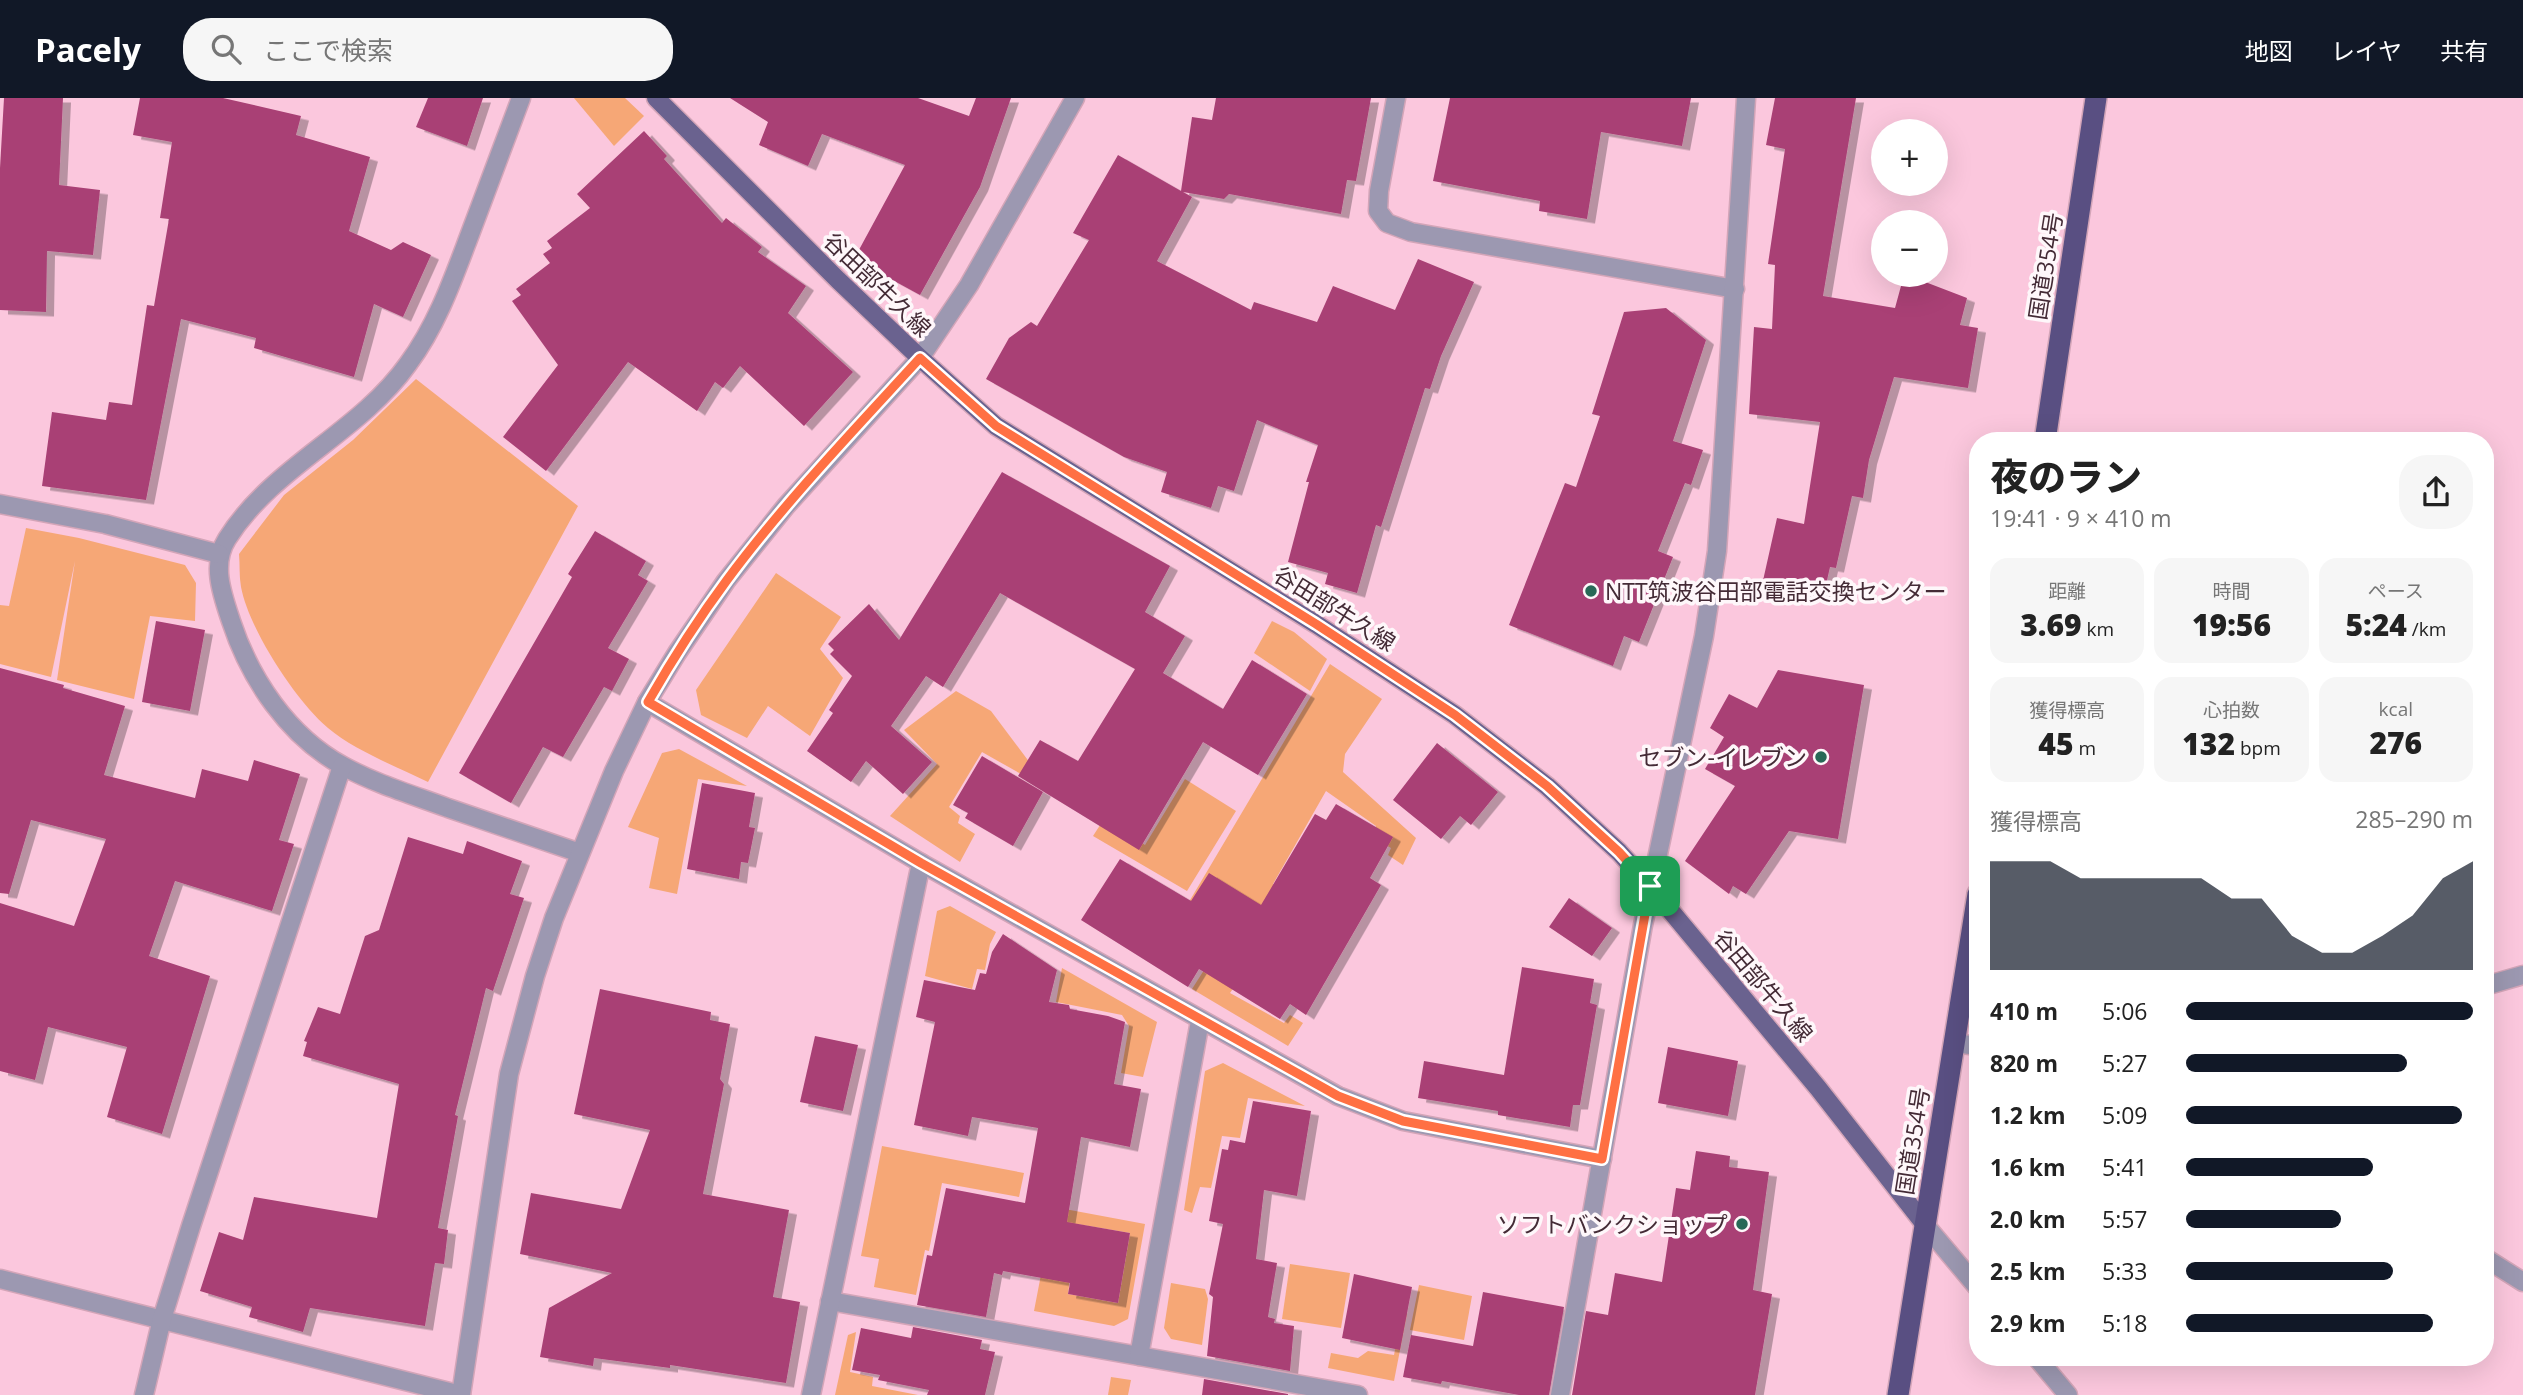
<!DOCTYPE html>
<html lang="ja">
<head>
<meta charset="utf-8">
<style>
  :root { --surface:#fff; --page:#f6f6f6; --text:#222; --muted:#767676; --accent:#111827 }
  body { margin:0; font-family:"Open Sans","Noto Sans JP",sans-serif; background:var(--page); color:var(--text); height:100vh; display:flex; flex-direction:column; font-size:26px; white-space:nowrap }
  * { box-sizing:border-box; margin:0 }
  p { font-size:23px; color:var(--muted) }
  .icon { flex:none; width:38px; height:38px; fill:none; stroke:currentColor; stroke-width:2; stroke-linecap:round; stroke-linejoin:round }
  .map { position:relative; flex:1; overflow:hidden }
  .side { position:absolute; left:1969px; top:334px; width:525px; height:934px; display:flex; flex-direction:column; background:var(--surface); border-radius:28px; box-shadow:0 7px 28px #0002 }
  .side>* { flex:none }
  .fabs { position:absolute; left:1871px; top:21px; display:grid; gap:14px }
  .fabs a { display:grid; place-items:center; width:77px; height:77px; border-radius:50%; background:var(--surface); box-shadow:0 7px 28px #0002; font-size:35px }
  .pin { position:absolute; display:grid; place-items:center; width:60px; height:60px; color:#fff; margin:-30px; border-radius:14px; box-shadow:0 4px 10px #0006 }
  .round { display:grid; place-items:center; flex:none; width:74px; height:74px; border-radius:28px; background:var(--page) }
  .head { display:flex; align-items:center; justify-content:space-between; height:119px; padding:0 21px }
  h1 { font-size:38px; font-weight:800; line-height:52px }
  .figures { display:grid; grid-template-columns:repeat(3,1fr); gap:10px; height:119px; padding:7px 21px }
  .figures div { display:grid; align-content:center; border-radius:18px; background:var(--page); text-align:center }
  .figures b { font-size:30px; font-weight:800 }
  .figures small { font-size:19px; font-weight:400 }
  .figures p { font-size:19px }
  .chart { height:196px; padding:14px 21px }
  .chart p { display:flex; justify-content:space-between }
  .chart svg { width:100%; height:126px; margin-top:7px; fill:var(--accent); opacity:.7 }
  ul { padding:0 21px; list-style:none; font-size:23px }
  li { display:grid; grid-template-columns:112px 84px 1fr; align-items:center; height:52px }
  li i { height:18px; border-radius:9px; background:var(--accent) }
  header { display:flex; align-items:center; gap:42px; box-sizing:border-box; height:98px; padding:0 35px; background:var(--accent); color:#fff }
  header strong { font-size:33px }
  nav { display:flex; gap:38px; margin-inline-start:auto; font-size:24px }
  .search { width:490px; height:63px; background:var(--page); display:flex; align-items:center; gap:18px; box-sizing:border-box; padding:0 24px; border-radius:28px; color:var(--muted); font-size:26px }
  .map>svg:first-child { display:block }
</style>
</head>
<body>
<header>
<strong>Pacely</strong>
<div class="search"><svg class="icon" aria-label="search" viewBox="0 0 24 24"><circle cx="10" cy="10" r="6"/><path d="M15 15l6 6"/></svg>ここで検索</div>
<nav><a>地図</a><a>レイヤ</a><a>共有</a></nav>
</header>
<div class="map">
<svg width="2523" height="1297" viewBox="0 0 2523 1297">
  <defs>
    <filter id="shadow"><feDropShadow dx="8" dy="4.5" stdDeviation="0" flood-color="#0004"/></filter>
  </defs>
  <rect width="100%" height="100%" fill="#fbc7dd"/>
  <g fill="#f6a776" fill-rule="evenodd">
    <path d="M574,0H625L644,18L614,48Z"/>
    <path d="M416,281L578,408L428,684C397,669 354,652 328,630C295,602 249,531 241,489C239,478 240,467 239,456L284,397L353,342Z"/>
    <path d="M26,430L79,440L185,467L196,485L195,523L150,518L134,601L57,582L75,463L51,579L0,566V507L9,508Z"/>
    <path d="M776,475L841,519L820,551L843,580L810,638L768,608L747,640L701,617L696,592Z"/>
    <path d="M1272,523L1294,534L1327,561L1310,593L1254,555Z"/>
    <path d="M1330,566L1382,601L1345,656L1343,674L1416,740L1403,767L1388,757L1391,750L1373,739L1376,728L1326,693L1273,786L1304,805L1243,876L1230,895L1284,925L1290,917L1303,925L1288,948L1192,891L1220,847L1180,819Z"/>
    <path d="M956,593L991,613L1051,693L982,654L949,709L960,718L958,725L975,736L960,764L890,718L937,666L904,632Z"/>
    <path d="M679,651L747,688L698,681L677,796L649,790L659,740L628,729L662,655Z"/>
    <path d="M1185,681L1236,713L1187,793L1093,738L1104,721L1145,747Z"/>
    <path d="M950,808L996,834L990,846L985,872L977,871L972,891L925,878L937,813Z"/>
    <path d="M1062,870L1157,924L1143,979L1121,975L1129,928L1122,917L1056,904Z"/>
    <path d="M1223,965L1305,1008L1248,1000L1240,1040L1222,1038L1211,1090L1200,1089L1192,1115L1184,1112L1205,973Z"/>
    <path d="M882,1048L1024,1075L1019,1099L942,1085L929,1153L925,1152L916,1197L874,1189L879,1161L861,1158Z"/>
    <path d="M1054,1109L1145,1126L1128,1221L1114,1228L1034,1213ZM1077,1126L1130,1135L1118,1205L1068,1196Z"/>
    <path d="M1290,1166L1350,1175L1341,1230L1282,1221Z"/>
    <path d="M1171,1185L1205,1191L1208,1201L1202,1247L1171,1241L1164,1230Z"/>
    <path d="M1419,1187L1472,1198L1464,1242L1410,1232Z"/>
    <path d="M1402,1215L1407,1216L1394,1283L1328,1270L1331,1255L1358,1260L1368,1253L1394,1257Z"/>
    <path d="M856,1234L850,1274L873,1279L872,1288L918,1297H835L848,1237Z"/>
    <path d="M1111,1279L1131,1282L1128,1297H1108Z"/>
  </g>
  <g fill="#a94075" filter="url(#shadow)">
    <path d="M4,0H63L59,87L100,92L93,157L47,153L46,214L0,212V70Z"/>
    <path d="M140,0H223L301,18L296,37L370,59L349,133L391,152L403,144L431,157L403,219L374,206L354,279L254,250L256,240L181,221L146,402L42,388L52,314L106,322L109,304L132,307L147,207L154,208L169,121L160,120L172,44L133,37Z"/>
    <path d="M428,0H483L467,48L416,29Z"/>
    <path d="M730,0H918L969,18L976,0H1011L980,89L920,197L854,161L905,67L822,36L808,68L759,47L768,24Z"/>
    <path d="M1216,0H1371L1356,83L1347,82L1341,116L1229,96L1224,101L1183,94L1192,99L1157,163L1251,212L1254,204L1317,224L1333,188L1395,212L1418,161L1474,184L1441,258L1430,291L1425,290L1381,429L1376,427L1357,495L1325,486L1328,475L1288,464L1309,384H1306L1318,347L1257,322L1234,393L1218,388L1211,410L1161,394L1167,374L1124,359L986,281L1009,240L1031,224L1037,228L1089,142L1073,135L1118,57L1181,93L1192,19L1212,22Z"/>
    <path d="M1450,0H1691L1682,48L1601,34L1587,121L1539,113L1540,103L1433,83Z"/>
    <path d="M1775,0H1856L1823,198L1895,210L1904,177H1907L1967,200L1960,227L1978,230L1968,290L1894,279L1869,362L1863,400L1852,398L1836,470L1830,469L1823,500L1762,487L1777,420L1804,426L1820,324L1749,316L1754,229L1772,231L1775,167L1768,166L1785,51L1766,47Z"/>
    <path d="M644,33L667,58L664,61L722,125L726,120L762,149L758,154L806,188L788,215L853,274L804,328L740,268L723,290L715,284L697,313L628,264L546,373L503,339L558,267L512,203L521,197L516,191L550,165L543,156L552,150L547,143L590,110L577,96Z"/>
    <path d="M1666,210L1706,242L1673,343L1703,352L1691,387L1685,385L1658,453L1673,459L1639,544L1624,538L1613,568L1509,527L1565,385L1576,389L1600,318L1592,316L1624,214Z"/>
    <path d="M1002,374L1170,468L1145,514L1185,538L1163,575L1223,611L1252,562L1307,596L1258,677L1203,644L1139,752L1018,678L1040,642L1078,663L1135,571L1000,495L943,589L926,578L891,628L932,664L903,696L866,663L851,684L807,653L833,615L829,612L852,578L830,556L834,552L828,546L869,506L899,542Z"/>
    <path d="M595,433L646,463L638,477L648,483L608,550L629,561L612,593L604,589L563,659L543,649L511,705L459,675L572,479L568,476Z"/>
    <path d="M156,523L205,532L190,613L142,604Z"/>
    <path d="M0,570L64,587L63,590L125,608L104,677L195,700L202,671L248,683L254,662L300,676L279,742L294,746L272,813L175,783L149,858L210,878L162,1036L107,1019L127,949L48,929L35,982L0,973V805L74,828L106,741L31,722L9,796L0,795Z"/>
    <path d="M1778,572L1864,587L1838,741L1789,733L1746,796L1733,788L1729,796L1685,763L1735,688L1705,671L1724,639L1710,630L1729,596L1757,610Z"/>
    <path d="M1437,645L1498,694L1471,727L1460,718L1441,741L1393,702Z"/>
    <path d="M982,658L1043,694L1013,748L965,720L968,715L953,707Z"/>
    <path d="M702,685L755,695L749,729L755,730L748,765L741,764L739,781L687,771Z"/>
    <path d="M1336,706L1393,739L1370,780L1381,787L1306,917L1290,906L1280,921L1199,871L1188,889L1081,822L1120,761L1191,803L1209,775L1261,807L1315,716L1326,722Z"/>
    <path d="M408,739L463,756L467,743L522,763L510,796L524,800L493,893L486,890L455,1017L458,1018L438,1130L448,1132L444,1166L435,1165L425,1228L310,1210L303,1234L249,1219L252,1209L200,1193L219,1134L243,1142L254,1099L377,1120L399,986L303,958L307,944L304,943L318,909L340,916L365,838L379,832Z"/>
    <path d="M1569,800L1612,830L1592,858L1549,829Z"/>
    <path d="M1003,836L1057,872L1049,904L1069,907L1070,911L1108,918L1125,924L1114,986L1141,991L1130,1049L1081,1039L1067,1124L1130,1135L1118,1205L1068,1196L1070,1185L1003,1173L1002,1177L994,1175L986,1219L917,1207L927,1157L932,1158L946,1090L1025,1105L1038,1030L972,1019L968,1038L914,1027L935,924L916,919L924,882L975,892L980,875L986,876L992,854Z"/>
    <path d="M1522,869L1594,881L1590,905L1597,907L1580,1007H1573L1570,1029L1498,1017V1013L1418,1000L1424,963L1504,977Z"/>
    <path d="M600,891L711,914L710,922L730,926L720,981L724,986L703,1096L789,1112L773,1199L800,1204L786,1285L670,1267V1270L594,1260L593,1268L540,1259L549,1210L612,1175L520,1156L531,1095L621,1111L650,1032L574,1016Z"/>
    <path d="M815,938L858,947L843,1013L800,1004Z"/>
    <path d="M1668,949L1738,963L1728,1018L1658,1005Z"/>
    <path d="M1253,1003L1311,1013L1297,1098L1264,1092L1256,1161L1277,1165L1268,1219L1275,1221L1274,1225L1294,1228L1290,1273L1207,1258L1213,1199L1209,1196L1223,1126L1209,1123L1222,1051L1228,1052L1230,1042L1245,1045Z"/>
    <path d="M1696,1053L1730,1058L1729,1069L1769,1074L1753,1192L1772,1196L1755,1297H1572L1586,1213L1608,1217L1615,1175L1662,1184L1676,1090L1690,1092Z"/>
    <path d="M1354,1176L1412,1189L1400,1252L1342,1240Z"/>
    <path d="M1483,1194L1564,1209L1549,1297H1519L1442,1283L1441,1286L1403,1279L1411,1237L1473,1248Z"/>
    <path d="M913,1229L982,1242L980,1251L995,1254L985,1297H927L929,1292L878,1282L880,1277L852,1272L861,1230L911,1240Z"/>
    <path d="M1204,1281L1288,1296V1297H1202Z"/>
  </g>
  <g fill="none" stroke-linecap="round" stroke-linejoin="round">
    <g stroke="#d3a5b8" stroke-width="21">
      <g id="minor">
        <path d="M521,0C504,45 487,90 470,136C453,181 437,227 408,266C359,335 273,368 227,441C211,466 222,496 231,523C250,581 288,638 343,668C376,686 413,697 448,710C492,725 536,740 580,755"/>
        <path d="M1396,0L1379,93L1378,113L1387,125L1411,134L1735,191"/>
        <path d="M0,406L105,426L219,456"/>
        <path d="M647,604L921,765L1338,998L1403,1023L1602,1061"/>
        <path d="M2485,888L2523,877"/>
        <path d="M1954,945L1978,948"/>
        <path d="M1926,1128L1978,1190"/>
        <path d="M2485,1160L2523,1184"/>
        <path d="M0,1181L461,1297"/>
        <path d="M830,1203L1358,1297"/>
        <path d="M1139,1258L1200,923"/>
        <path d="M2037,1260L2068,1297"/>
        <path d="M144,1297L162,1221L191,1128L342,668"/>
        <path d="M461,1297L509,976L535,878L554,820L614,673L647,604L677,555L726,483L786,408L920,260L969,187L1075,0"/>
        <path d="M811,1297L921,765"/>
        <path d="M1560,1297L1643,827L1704,538L1717,453L1746,0"/>
      </g>
    </g>
    <g stroke="#d3a5b8" stroke-width="21">
      <path id="major" d="M656,0L838,182L920,260L996,328L1316,526L1455,617L1547,688L1619,754L1650,788L1818,990L1926,1128"/>
    </g>
    <g stroke="#d3a5b8" stroke-width="24">
      <g id="highway">
        <path d="M2045,343L2096,0"/>
        <path d="M1898,1297L1978,796"/>
      </g>
    </g>
    <use href="#minor" stroke="#9c98b1" stroke-width="18"/>
    <use href="#major" stroke="#6a628f" stroke-width="18"/>
    <use href="#highway" stroke="#594f82" stroke-width="21"/>
  </g>
  <g fill="none" stroke-linecap="round" stroke-linejoin="round">
    <g stroke="#fff" stroke-width="14">
      <path id="route" d="M920,260L996,328L1316,526L1455,617L1547,688L1619,754L1650,788L1602,1061L1403,1023L1338,998L921,765L648,604C672,562 698,521 727,482C785,404 854,332 920,260Z"/>
    </g>
    <use href="#route" stroke="#ff7043" stroke-width="9"/>
  </g>
  <g fill="#286957" stroke="#fef7fa" stroke-width="2.5">
    <circle cx="1591" cy="493" r="7"/>
    <circle cx="1821" cy="659" r="7"/>
    <circle cx="1742" cy="1126" r="7"/>
  </g>
  <g text-anchor="middle" dominant-baseline="central" stroke-width="7" stroke-linejoin="round" paint-order="stroke">
    <g font-size="23" fill="#442b36" stroke="#fef7fa">
      <text transform="translate(2045 168) rotate(-81)">国道354号</text>
      <text transform="translate(878 186) rotate(44)">谷田部牛久線</text>
      <text transform="translate(1335 510) rotate(32)">谷田部牛久線</text>
      <text transform="translate(1764 887) rotate(50)">谷田部牛久線</text>
      <text transform="translate(1912 1043) rotate(-81)">国道354号</text>
    </g>
    <g font-size="23" fill="#442b36" stroke="#fef7fa" text-anchor="end">
      <text x="1605" y="493" text-anchor="start">NTT筑波谷田部電話交換センター</text>
      <text x="1807" y="659">セブン-イレブン</text>
      <text x="1728" y="1126">ソフトバンクショップ</text>
    </g>
  </g>
</svg>
<div class="fabs">
<a>+</a>
<a>−</a>
</div>
<div class="pin" style="left:1650px;top:788px;background:#1e9e55"><svg class="icon" aria-label="arrive" viewBox="0 0 24 24"><path d="M6 21V4h12l-3 4 3 4H6"/></svg></div>
<section class="side">
<div class="head"><div><h1>夜のラン</h1><p>19:41 · 9 × 410 m</p></div><a class="round"><svg class="icon" aria-label="share" viewBox="0 0 24 24"><path d="M12 15V3M7 8l5-5 5 5M5 13v7h14v-7"/></svg></a></div>
<div class="figures">
<div><p>距離</p><b>3.69<small> km</small></b></div>
<div><p>時間</p><b>19:56</b></div>
<div><p>ペース</p><b>5:24<small> /km</small></b></div>
</div>
<div class="figures">
<div><p>獲得標高</p><b>45<small> m</small></b></div>
<div><p>心拍数</p><b>132<small> bpm</small></b></div>
<div><p>kcal</p><b>276</b></div>
</div>
<div class="chart"><p><span>獲得標高</span>285–290 m</p>
<svg viewBox="0 0 160 44" preserveAspectRatio="none"><path d="M0 44V6L10 6L20 6L30 12L40 12L50 12L60 12L70 12L80 19L90 19L100 32L110 38L120 38L130 32L140 25L150 12L160 6V44z"/></svg>
</div>
<ul>
<li><b>410 m</b>5:06<i style="width:100%"></i></li>
<li><b>820 m</b>5:27<i style="width:77%"></i></li>
<li><b>1.2 km</b>5:09<i style="width:96%"></i></li>
<li><b>1.6 km</b>5:41<i style="width:65%"></i></li>
<li><b>2.0 km</b>5:57<i style="width:54%"></i></li>
<li><b>2.5 km</b>5:33<i style="width:72%"></i></li>
<li><b>2.9 km</b>5:18<i style="width:86%"></i></li>
</ul>
</section>
</div>
</body>
</html>
